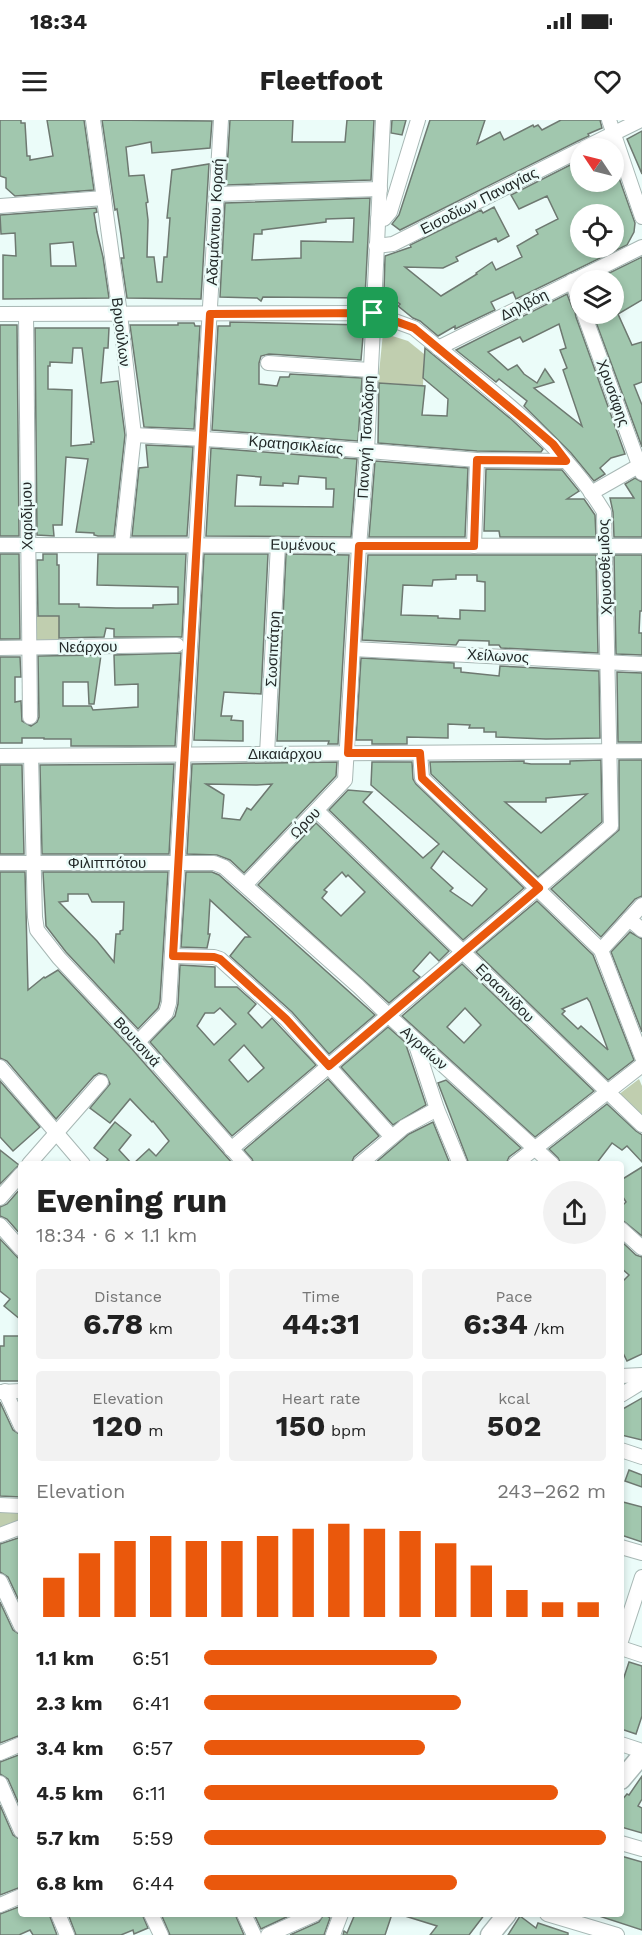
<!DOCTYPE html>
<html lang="en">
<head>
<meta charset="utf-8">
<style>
  :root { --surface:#fff; --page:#f2f2f2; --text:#222; --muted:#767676; --accent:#ea580c }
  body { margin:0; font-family:"Work Sans",sans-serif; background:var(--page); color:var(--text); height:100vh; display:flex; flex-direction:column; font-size:22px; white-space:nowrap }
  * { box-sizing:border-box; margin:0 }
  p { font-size:20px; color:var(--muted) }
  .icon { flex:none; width:33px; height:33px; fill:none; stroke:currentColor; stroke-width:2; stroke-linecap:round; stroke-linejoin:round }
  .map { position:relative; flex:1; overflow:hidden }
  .side { position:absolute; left:18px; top:1041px; width:606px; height:756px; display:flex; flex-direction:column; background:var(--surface); border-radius:6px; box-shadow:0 3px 9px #0003 }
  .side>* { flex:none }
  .needle { width:39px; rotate:305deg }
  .controls { position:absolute; left:570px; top:18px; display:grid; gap:12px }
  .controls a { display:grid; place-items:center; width:54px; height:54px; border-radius:50%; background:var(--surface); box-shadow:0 3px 9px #0003; font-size:30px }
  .pin { position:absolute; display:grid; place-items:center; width:51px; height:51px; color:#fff; margin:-26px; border-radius:12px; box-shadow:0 3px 9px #0006 }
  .round { display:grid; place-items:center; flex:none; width:63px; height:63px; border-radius:32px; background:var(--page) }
  .summary { display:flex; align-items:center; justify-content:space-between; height:102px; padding:0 18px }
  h1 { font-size:33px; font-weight:700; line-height:45px }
  .metrics { display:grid; grid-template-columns:repeat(3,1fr); gap:9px; height:102px; padding:6px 18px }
  .metrics div { display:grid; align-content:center; border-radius:6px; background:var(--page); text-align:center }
  .metrics b { font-size:30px; font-weight:700 }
  .metrics small { font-size:16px; font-weight:400 }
  .metrics p { font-size:16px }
  .chart { height:168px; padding:12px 18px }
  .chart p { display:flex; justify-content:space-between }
  .chart svg { width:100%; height:108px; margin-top:6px; stroke:var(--accent); stroke-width:6 }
  ul { padding:0 18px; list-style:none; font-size:20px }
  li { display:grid; grid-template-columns:96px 72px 1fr; align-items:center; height:45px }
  li i { height:15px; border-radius:8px; background:var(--accent) }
  .status { display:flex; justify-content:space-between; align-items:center; height:42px; padding:0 30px; background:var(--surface); direction:ltr }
  .status svg { height:16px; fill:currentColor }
  header { display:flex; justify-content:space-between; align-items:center; height:78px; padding:0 18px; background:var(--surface); font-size:27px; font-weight:700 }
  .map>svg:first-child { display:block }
</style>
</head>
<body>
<div class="status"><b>18:34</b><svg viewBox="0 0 49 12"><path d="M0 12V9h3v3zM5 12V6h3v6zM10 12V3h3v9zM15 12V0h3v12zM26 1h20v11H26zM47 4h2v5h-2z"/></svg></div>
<header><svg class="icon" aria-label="menu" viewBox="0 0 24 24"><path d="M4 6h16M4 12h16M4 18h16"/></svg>Fleetfoot<svg class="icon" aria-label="heart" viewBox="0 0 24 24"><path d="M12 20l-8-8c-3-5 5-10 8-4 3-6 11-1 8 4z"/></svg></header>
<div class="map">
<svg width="642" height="1815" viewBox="0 0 642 1815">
  <rect width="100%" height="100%" fill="#ebfcf9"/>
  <g fill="#c0ceaf">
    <path d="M383,213L408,221L424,234L423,265L378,263Z"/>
    <rect x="34" y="496" width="25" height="24"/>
    <path d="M639,959L642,966V995L618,975Z"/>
    <path d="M0,1392L21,1393V1403L0,1411Z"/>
  </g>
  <g fill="#a1c7ae" stroke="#6e7971" stroke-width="1.5" fill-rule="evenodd">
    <path d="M0,0H21V3H25L27,36H30V40L53,36L47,0H84L94,70L15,76L6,68V58L0,56Z"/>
    <path d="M102,0L212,1L210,28L152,33L151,22L126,27L129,56L144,55L148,82L146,83L148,100L147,137H154L157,162H162L164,137H167L170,98H167L172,50L209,44L201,179L127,178L121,138H124L121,115L117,89L115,90Z"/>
    <path d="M230,0H293L292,22H345L347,0H374L371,60L226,65Z"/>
    <path d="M392,0H406L402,15L391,13Z"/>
    <path d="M430,0H485L477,24L500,12L504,20L533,5L534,7L538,5L542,10L561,0H600L602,8L588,14L589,16L578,21L400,110L392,104L399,95Z"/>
    <path d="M642,11V54L627,19Z"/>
    <path d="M580,40V62H594L597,68L607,62H614V57L618,55L635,103L634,112L627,125L516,179L513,172L491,182L495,190L455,209V206L438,216L420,201L413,198L398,186L400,184L384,172L385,136L411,127L410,125L481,90L483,93L494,87L509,116L498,122L496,118L468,131L456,137L458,141L443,148L405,147L441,176L477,154L476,153L492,142L496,150L522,137L517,126L538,114L536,110L558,99L547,76L519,89L511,75ZM580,94H614V128H580Z"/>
    <path d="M370,78L365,178L263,177L261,181L257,178L220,177L225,83ZM354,98L353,122L301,121V138L252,140L254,114H262V110L326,102V99Z"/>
    <path d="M96,88L97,92L94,93L97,112L103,137L109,178L3,179V135L16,136L15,113L1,114L0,95ZM73,122L76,146H51L50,124Z"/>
    <path d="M642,137V180L618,194L632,225L642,222V262L634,265L642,285V327L593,194H614V160H595Z"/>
    <path d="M567,174L572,187L575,192L576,197L625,334L611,338L600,348L605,354L594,361L571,333L524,286L527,281L499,259L496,262L456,230ZM559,204L566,228L560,230L567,248L563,250L582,306L534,268L554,262L545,249L537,263L524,254L517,245L508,250L488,232L520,217L523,222Z"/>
    <path d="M230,202L364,205L361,240L269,234L261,236L259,243V264L277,266L280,257H289L290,254L362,258L358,321L212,310L218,206H230Z"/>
    <path d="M178,203H194L195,206H200L194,309L144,307L130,205H178Z"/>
    <path d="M0,205H17L19,416H0Z"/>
    <path d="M35,208H109L108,228H104L101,263L118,261L125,315L114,416H98L94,415V413L76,412L88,339L66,337L62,405H53L54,416L37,415ZM73,228H82L94,322H91V324L71,326L72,270L48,269V246H50V242L72,243Z"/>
    <path d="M425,228L511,299L543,329L541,332L477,331L378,323L379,263L425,266L422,295L447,296L448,279L423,258Z"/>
    <path d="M146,325L193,327L187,416H132L139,348L148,347Z"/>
    <path d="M211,328L357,339L351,417L206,416ZM237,355L261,357L260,365L283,366V363L298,364L299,356L326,358V369H334L333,387L235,386Z"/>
    <path d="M375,341L468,348L465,417H369Z"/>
    <path d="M486,349L562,350L579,371L567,379H584L595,395L596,417H500L499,411H484Z"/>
    <path d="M635,358L642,362V417H614L613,392L610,378H634L625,364Z"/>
    <path d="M0,434H19L20,519H0Z"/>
    <path d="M43,434H57V445H59V484H79V487L116,488H153V485L178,484V467L97,465L98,434H186L182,517H114V509L106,508L104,517L59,518V496H38L37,440H43Z"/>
    <path d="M204,434H268L261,574L224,572L221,596H232L231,600L243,601V621L194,620Z"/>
    <path d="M286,434L349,435L338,624H328L329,621H277Z"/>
    <path d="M368,435H596L598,533L501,528L499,525H489V521L459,520L456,525L362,520ZM456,455H477V461L485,462V491L460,490V499L438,498V496L401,495L403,465L432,466L433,460L456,459Z"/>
    <path d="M614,435H642V491H640L639,513H642V535L616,534Z"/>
    <path d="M181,533L175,626H71V619H44V618H22V623H0V537H20L21,557H15V582L21,581L22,601L31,606L37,602L39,597L38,536L101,535L94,584H89L88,562H63V586H91L93,590L138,587V564L115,565L114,535Z"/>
    <path d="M361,538L454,543V548H461V552L499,556L500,546L599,551L600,618L546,619L496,617V612H484V608H469L470,605L448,604V618L407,617V624H372V620H356Z"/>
    <path d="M617,552L642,553V622H618Z"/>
    <path d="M601,640L602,702L538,757L431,654L430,642L524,641V643L531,644H570V641ZM587,674L541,713L505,682H546V678Z"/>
    <path d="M619,640H642V776L635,779L601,817L551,769L619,710Z"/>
    <path d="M337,642L336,656L244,753L230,740L217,735L187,734L192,644ZM206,664L257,665L272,664L251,690L247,688L240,700L222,698L224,675Z"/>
    <path d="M372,642H412L413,659L416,664L524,768L463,820L329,690L348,670L372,672L363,682L423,738L439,724L371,665ZM443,731L487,769L472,786L450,771L453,768L431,748Z"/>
    <path d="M174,644L169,734H42L40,645Z"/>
    <path d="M0,645H22L24,734H0Z"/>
    <path d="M316,703L449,831L439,841L430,832L413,851L420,857L389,883L258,765ZM342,752L346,757L348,755L365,772L341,796L322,778L327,772L324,770Z"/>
    <path d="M0,752H25L28,870L44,857L45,858L58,850L131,928L233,1044H133L149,1029L156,1036L169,1021L153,1001L152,1002L130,979L110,1003L90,988L110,964L106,955L99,953L94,956L56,999L7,941L0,938Z"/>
    <path d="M43,752H168L160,881L158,888L138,909L66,832L46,806ZM68,774H88L92,782H124L123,810L120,811V814H116L114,842L97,821L59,782L68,781Z"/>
    <path d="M186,752H212L219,755L375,895L329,934L292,892L230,836L245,817H250L210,780L208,814H210L207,828L181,827Z"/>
    <path d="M537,781L593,835L634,940L608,960L476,832ZM587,878L590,882L608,930L581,906L578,909L562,894L565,891L562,889Z"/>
    <path d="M630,812L642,819V912L611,832Z"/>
    <path d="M462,844L594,971L535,1017L402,896ZM465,888L481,905L464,923L447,907Z"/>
    <path d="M180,845L215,847V867H237L256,884L248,893L262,908L272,898L316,945L232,1016L150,922L175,896L178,884ZM220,888L236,904L214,925L197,906L205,893H214ZM244,925L264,948L248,962L229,940Z"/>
    <path d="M388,907L405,922L426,985L393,1005L341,947Z"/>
    <path d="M328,959L379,1016L354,1037L351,1044H254L252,1039L244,1030Z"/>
    <path d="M446,960L521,1028L509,1037L506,1044H469L438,963Z"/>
    <path d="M0,961L40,1007L13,1031L0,1017Z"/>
    <path d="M607,984L636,1011L642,1015V1042L627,1026L622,1030L612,1023L596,1044H561L558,1038L549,1029Z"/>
    <path d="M115,1002L131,1015L119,1030L132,1044H104L108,1039L94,1028Z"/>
    <path d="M433,1002L450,1044H374L409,1014Z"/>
    <path d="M0,1030L19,1045L0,1064Z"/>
    <path d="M642,1047V1116L621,1099V1087L626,1082L621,1074V1060Z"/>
    <path d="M21,1068V1115L7,1099L0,1096V1087L7,1084Z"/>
    <path d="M0,1119L21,1141V1200L4,1186L10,1179L0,1171Z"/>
    <path d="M622,1122L636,1135L642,1137V1234L627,1241L621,1229V1163L629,1155L621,1148Z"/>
    <path d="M4,1216H21V1261H0V1226H4Z"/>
    <path d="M642,1278V1320L621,1315V1290Z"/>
    <path d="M0,1282L13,1310L21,1315V1377L0,1376Z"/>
    <path d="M629,1350L642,1355V1367L625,1361Z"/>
    <path d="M623,1382L642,1387V1422L621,1415V1388Z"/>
    <path d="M21,1417V1485L8,1457L0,1452V1424Z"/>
    <path d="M0,1482L13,1510L21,1515V1615L0,1623Z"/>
    <path d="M629,1542L642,1546V1596L636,1614L621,1609V1566Z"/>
    <path d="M21,1634V1689L8,1659L0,1654V1642Z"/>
    <path d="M642,1656V1679L638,1686L642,1688V1713L621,1707V1681L627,1674L629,1675Z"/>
    <path d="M0,1685L13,1715L21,1720V1767L0,1775Z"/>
    <path d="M621,1736L642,1742V1810L599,1796V1794H621Z"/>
    <path d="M21,1786V1794H49L57,1815H33L30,1810L19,1815H0V1794Z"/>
    <path d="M68,1794H142L148,1808L134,1814L133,1810L121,1815H76Z"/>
    <path d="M161,1794H235L244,1815H170Z"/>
    <path d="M254,1794H293L261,1809Z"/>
    <path d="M324,1794L330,1798L324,1815H290L319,1802Z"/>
    <path d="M355,1794H392L385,1815H343L344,1811L347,1813Z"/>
    <path d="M406,1794H485L469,1815H430L437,1806L405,1796Z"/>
    <path d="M520,1796L536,1808L538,1803L568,1813V1815H508Z"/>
  </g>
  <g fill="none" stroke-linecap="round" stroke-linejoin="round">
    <g stroke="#a8b8b5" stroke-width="16">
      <g id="street">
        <path d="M93,0L120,194L134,315L122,424"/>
        <path d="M609,0L642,97"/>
        <path d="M584,28L641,0"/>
        <path d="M217,74L380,69"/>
        <path d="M0,86L104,78"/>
        <path d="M378,99H384L390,92L418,0"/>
        <path d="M376,126L393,124L580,30"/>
        <path d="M572,161L580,184"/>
        <path d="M0,194L373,193L414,208C482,264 558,316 604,392L611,706L231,1029"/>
        <path d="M26,194L30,597"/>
        <path d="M584,194L642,353"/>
        <path d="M438,228L642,127"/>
        <path d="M268,243L370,250"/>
        <path d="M134,315L273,323L477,340L566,341"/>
        <path d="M591,373L642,344"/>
        <path d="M0,425L642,426"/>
        <path d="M474,426L477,340"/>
        <path d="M0,528L177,525"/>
        <path d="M353,529L642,544"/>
        <path d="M420,633L422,658L601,830L642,937"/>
        <path d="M267,634L278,424"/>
        <path d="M0,636L642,631"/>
        <path d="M31,636L35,797L37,810L59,838L138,922L245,1044"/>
        <path d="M317,691L642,1005"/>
        <path d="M0,743H214L224,747L358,866L388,895L552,1044"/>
        <path d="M245,765L345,660L359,426L367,331L383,0"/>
        <path d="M629,799L642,810"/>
        <path d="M601,830L642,785"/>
        <path d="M173,836L214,837L220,839L286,899L391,1016"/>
        <path d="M414,919L437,989L460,1044"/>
        <path d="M138,922L166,893L169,883L221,0"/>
        <path d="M0,947L83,1044"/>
        <path d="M29,1044L101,962"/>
        <path d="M360,1044L404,1007L437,989"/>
        <path d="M515,1044L642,945"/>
        <path d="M0,1078L21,1054"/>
        <path d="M0,1105L21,1129"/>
        <path d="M621,1109L642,1128"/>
        <path d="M621,1256L642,1255"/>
        <path d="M5,1271L21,1306"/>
        <path d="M0,1272L21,1271"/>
        <path d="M621,1275L642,1262"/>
        <path d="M621,1330L642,1337"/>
        <path d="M0,1385L21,1386"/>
        <path d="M0,1415L21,1407"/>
        <path d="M621,1427L642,1433"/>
        <path d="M0,1461L21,1506"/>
        <path d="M621,1521L642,1457"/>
        <path d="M621,1528L642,1535"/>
        <path d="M621,1624L642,1631"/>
        <path d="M0,1633L21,1624"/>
        <path d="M0,1663L21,1711"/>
        <path d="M621,1723L642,1729"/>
        <path d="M0,1785L21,1776"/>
        <path d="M58,1794L67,1815"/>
        <path d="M151,1794L161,1815"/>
        <path d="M244,1794L254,1815"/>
        <path d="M547,1794L617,1815"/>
        <path d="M268,1815L315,1794"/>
        <path d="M333,1815L341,1794"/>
      </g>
    </g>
    <g stroke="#a8b8b5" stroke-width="21">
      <g id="secondary">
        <path d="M621,1660L642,1635"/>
        <path d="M490,1815L507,1794"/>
      </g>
    </g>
    <use href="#street" stroke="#fff" stroke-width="14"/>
    <use href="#secondary" stroke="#fff" stroke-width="18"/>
  </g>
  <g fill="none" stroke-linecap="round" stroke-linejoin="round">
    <g stroke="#fff" stroke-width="12">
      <path id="route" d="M373,193L414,208L532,306L553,324L566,341L477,340L474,426H359L348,633H420L422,658L539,768L329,946L286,899L220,839L214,837L173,836L210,194Z"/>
    </g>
    <use href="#route" stroke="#ea580c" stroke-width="8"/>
  </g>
  <g text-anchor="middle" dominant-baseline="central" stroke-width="5" stroke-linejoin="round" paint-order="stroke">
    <g font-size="15" fill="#232928" stroke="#ebfcf9">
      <text transform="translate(479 81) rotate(-27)">Εισοδίων Παναγίας</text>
      <text transform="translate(215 102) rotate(-87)">Αδαμάντιου Κοραή</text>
      <text transform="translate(524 185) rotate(-27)">Δηλβόη</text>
      <text transform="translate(121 212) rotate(83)">Βρυούλων</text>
      <text transform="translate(613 273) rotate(70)">Χρυσάφης</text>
      <text transform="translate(366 317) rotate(-87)">Παναγή Τσαλδάρη</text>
      <text transform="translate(296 325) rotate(5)">Κρατησικλείας</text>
      <text transform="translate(27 396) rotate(-91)">Χαριδίμου</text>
      <text transform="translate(303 425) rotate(1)">Ευμένους</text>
      <text transform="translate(605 447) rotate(-92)">Χρυσοθέμιδος</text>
      <text transform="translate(88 527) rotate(-1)">Νεάρχου</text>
      <text transform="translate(273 529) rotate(-87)">Σωσιπάτρη</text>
      <text transform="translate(498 536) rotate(3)">Χείλωνος</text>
      <text x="285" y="634">Δικαιάρχου</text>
      <text transform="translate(305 703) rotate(-46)">Ώρου</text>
      <text x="107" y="743">Φιλιππότου</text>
      <text transform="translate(505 873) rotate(45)">Ερασινίδου</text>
      <text transform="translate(137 922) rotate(48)">Βουτσινά</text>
      <text transform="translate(424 928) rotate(42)">Αγραίων</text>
    </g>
  </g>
</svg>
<div class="controls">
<a><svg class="needle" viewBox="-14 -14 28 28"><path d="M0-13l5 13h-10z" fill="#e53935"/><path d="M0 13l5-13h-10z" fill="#767676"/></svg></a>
<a><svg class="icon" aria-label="locate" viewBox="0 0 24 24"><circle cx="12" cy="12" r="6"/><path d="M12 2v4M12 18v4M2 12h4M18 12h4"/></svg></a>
<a><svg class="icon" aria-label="layers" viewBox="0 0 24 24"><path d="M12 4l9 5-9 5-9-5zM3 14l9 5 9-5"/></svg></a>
</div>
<div class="pin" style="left:373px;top:193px;background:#1e9e55"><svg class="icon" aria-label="arrive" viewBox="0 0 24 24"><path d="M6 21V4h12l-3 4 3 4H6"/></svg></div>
<section class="side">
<div class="summary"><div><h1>Evening run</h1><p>18:34 · 6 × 1.1 km</p></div><a class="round"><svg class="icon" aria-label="share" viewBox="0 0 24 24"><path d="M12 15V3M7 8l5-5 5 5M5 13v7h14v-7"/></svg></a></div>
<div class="metrics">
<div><p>Distance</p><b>6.78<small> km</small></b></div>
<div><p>Time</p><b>44:31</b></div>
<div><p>Pace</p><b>6:34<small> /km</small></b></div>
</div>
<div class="metrics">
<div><p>Elevation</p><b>120<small> m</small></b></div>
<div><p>Heart rate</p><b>150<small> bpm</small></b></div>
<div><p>kcal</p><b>502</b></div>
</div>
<div class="chart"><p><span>Elevation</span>243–262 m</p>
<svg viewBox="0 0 160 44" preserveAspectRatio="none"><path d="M5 44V28M15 44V18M25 44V13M35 44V11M45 44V13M55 44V13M65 44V11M75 44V8M85 44V6M95 44V8M105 44V9M115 44V14M125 44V23M135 44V33M145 44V38M155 44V38"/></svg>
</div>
<ul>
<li><b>1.1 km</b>6:51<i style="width:58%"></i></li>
<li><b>2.3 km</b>6:41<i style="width:64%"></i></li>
<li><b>3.4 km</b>6:57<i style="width:55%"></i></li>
<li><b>4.5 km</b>6:11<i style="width:88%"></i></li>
<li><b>5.7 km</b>5:59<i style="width:100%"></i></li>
<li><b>6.8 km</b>6:44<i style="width:63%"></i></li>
</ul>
</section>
</div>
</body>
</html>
